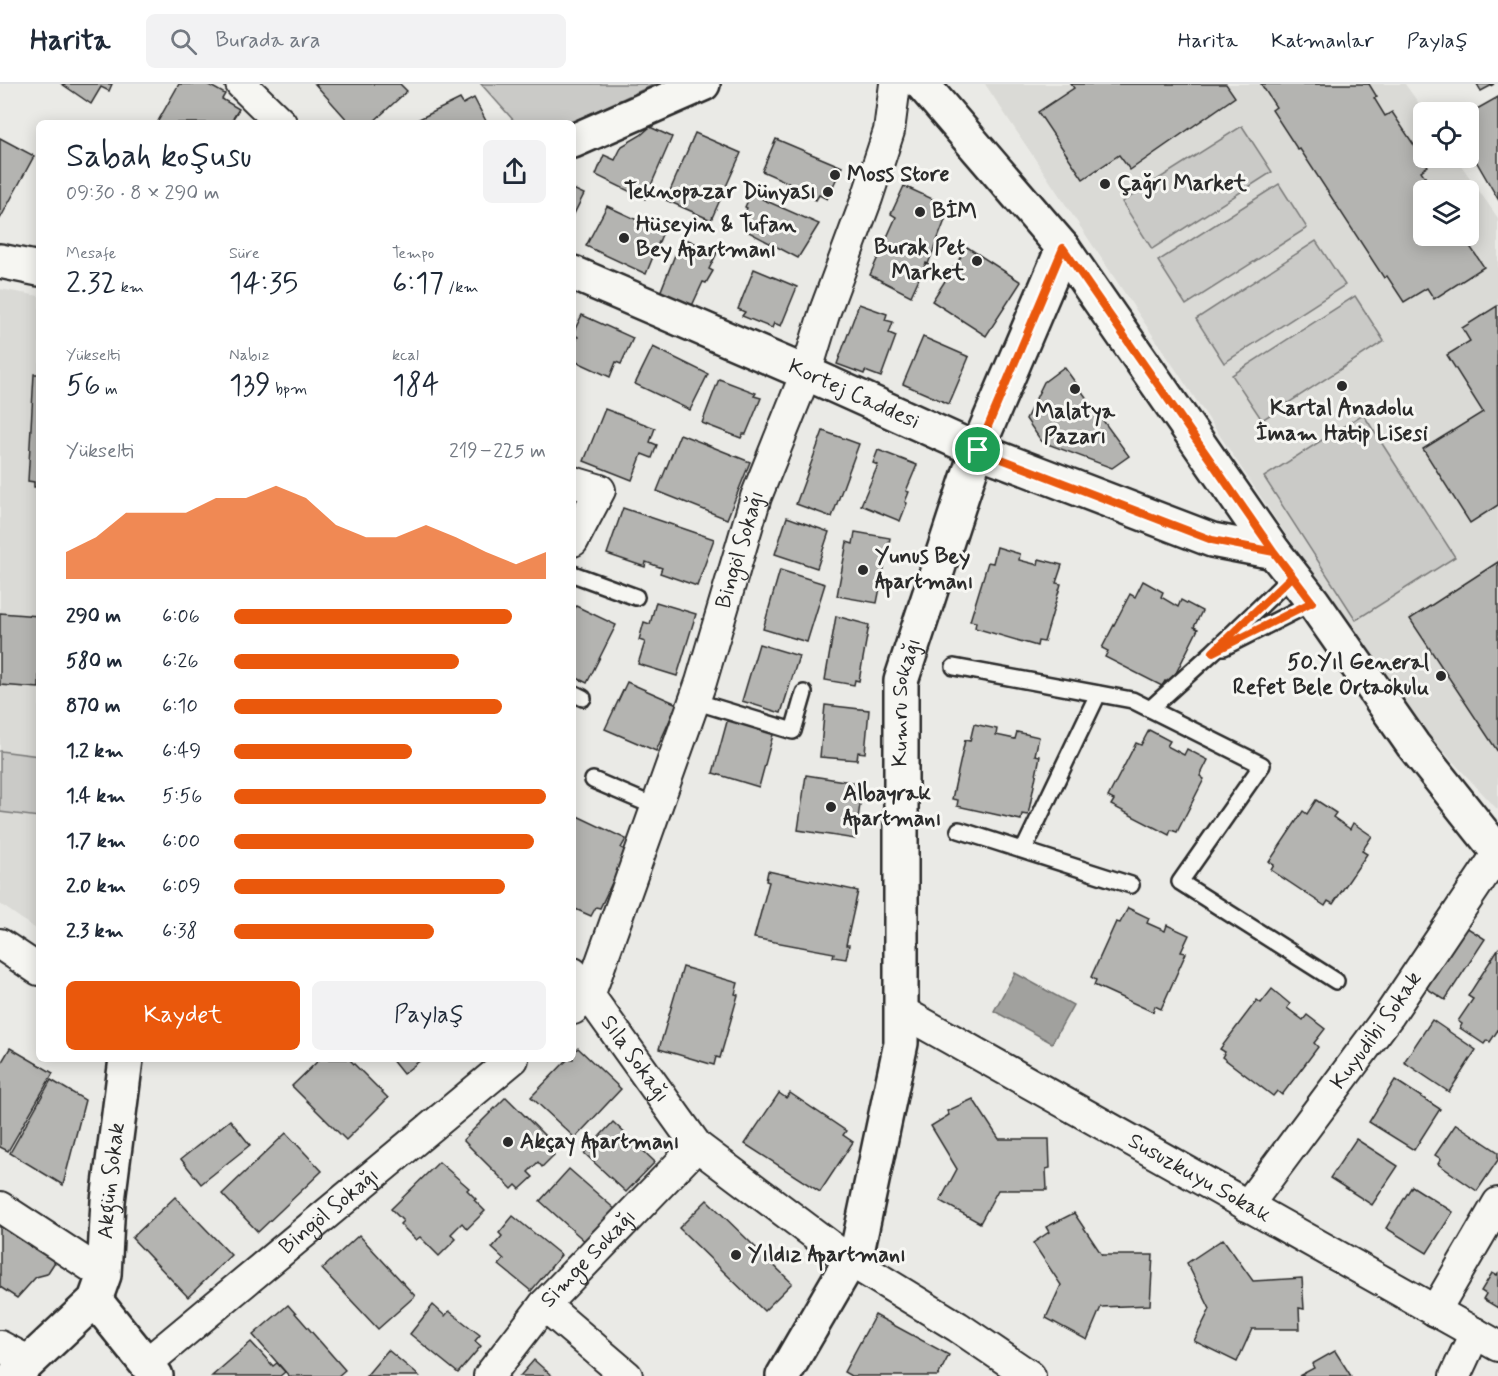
<!DOCTYPE html>
<html lang="tr">
<head>
<meta charset="utf-8">
<style>
  :root { --surface:#fff; --page:#f2f2f3; --text:#1f2937; --muted:#747a83; --line:#e0e1e3; --accent:#ea580c }
  body { margin:0; font-family:Mynerve,sans-serif; background:var(--page); color:var(--text); height:100vh; display:flex; flex-direction:column; font-size:22px; white-space:nowrap }
  * { box-sizing:border-box; margin:0 }
  p { font-size:20px; color:var(--muted) }
  .icon { flex:none; width:33px; height:33px; fill:none; stroke:currentColor; stroke-width:2; stroke-linecap:round; stroke-linejoin:round }
  .map { position:relative; flex:1; overflow:hidden }
  .drawer { position:absolute; left:36px; top:36px; width:540px; height:942px; display:flex; flex-direction:column; background:var(--surface); border-radius:9px; box-shadow:0 3px 15px #0003 }
  .drawer>* { flex:none }
  .controls { position:absolute; left:1413px; top:18px; display:grid; gap:12px }
  .controls a { display:grid; place-items:center; width:66px; height:66px; border-radius:9px; background:var(--surface); box-shadow:0 3px 15px #0003; font-size:30px }
  .pin { position:absolute; display:grid; place-items:center; width:51px; height:51px; color:#fff; margin:-26px; border:3px solid #fff; border-radius:50%; box-shadow:0 2px 6px #0007 }
  .round { display:grid; place-items:center; flex:none; width:63px; height:63px; border-radius:9px; background:var(--page) }
  .overview { display:flex; align-items:center; justify-content:space-between; height:102px; padding:0 30px }
  h1 { font-size:33px; font-weight:600; line-height:45px }
  .metrics { display:grid; grid-template-columns:repeat(3,1fr); gap:9px; height:102px; padding:6px 30px }
  .metrics div { display:grid; align-content:center }
  .metrics b { font-size:30px; font-weight:600 }
  .metrics small { font-size:16px; font-weight:400 }
  .metrics p { font-size:16px }
  .chart { height:168px; padding:12px 30px }
  .chart p { display:flex; justify-content:space-between }
  .chart svg { width:100%; height:108px; margin-top:6px; fill:var(--accent); opacity:.7 }
  .cta { display:flex; gap:12px; margin-top:auto; padding:12px 30px }
  .cta a { flex:1; height:69px; border-radius:9px; background:var(--accent); color:#fff; font-size:24px; font-weight:600; line-height:69px; text-align:center }
  .cta a+a { background:var(--page); color:var(--text) }
  ul { padding:0 30px; list-style:none; font-size:20px }
  li { display:grid; grid-template-columns:96px 72px 1fr; align-items:center; height:45px }
  li i { height:15px; border-radius:8px; background:var(--accent) }
  header { display:flex; align-items:center; gap:36px; box-sizing:border-box; height:84px; padding:0 30px; background:var(--surface); border-bottom:2px solid var(--line) }
  header strong { font-size:28px }
  nav { display:flex; gap:33px; margin-inline-start:auto; font-size:21px }
  .search { width:420px; height:54px; background:var(--page); display:flex; align-items:center; gap:15px; box-sizing:border-box; padding:0 21px; border-radius:9px; color:var(--muted); font-size:22px }
  .map>svg:first-child { display:block }
</style>
</head>
<body>
<header>
<strong>Harita</strong>
<div class="search"><svg class="icon" aria-label="search" viewBox="0 0 24 24"><circle cx="10" cy="10" r="6"/><path d="M15 15l6 6"/></svg>Burada ara</div>
<nav><a>Harita</a><a>Katmanlar</a><a>Paylaş</a></nav>
</header>
<div class="map">
<svg width="1498" height="1292" viewBox="0 0 1498 1292">
  <rect width="100%" height="100%" fill="#eaeae6"/>
  <filter id="ink" filterUnits="userSpaceOnUse"><feTurbulence type="fractalNoise" baseFrequency=".0167" numOctaves="2"/><feDisplacementMap in="SourceGraphic" scale="12" xChannelSelector="R" yChannelSelector="G"/><feConvolveMatrix kernelMatrix="1 2 1 2 8 2 1 2 1" color-interpolation-filters="sRGB"/></filter>
  <g filter="url(#ink)">
    <g fill="#dadad6" fill-rule="evenodd">
      <path d="M985,0H1405L1425,28L1424,74H1456L1498,134V726L1417,639L1349,545ZM1424,106H1468V152H1424Z"/>
      <path d="M0,205L39,212V847L0,820Z"/>
    </g>
    <g fill="#cacac7" stroke="#7a7a79" stroke-width="1.5">
      <path d="M481,0H655L570,39H516Z"/>
      <path d="M1242,42L1272,88L1152,165L1122,118Z"/>
      <path d="M1279,100L1307,144L1186,221L1158,177Z"/>
      <path d="M1316,157L1345,201L1224,279L1196,235Z"/>
      <path d="M1355,212L1384,257L1262,336L1232,291Z"/>
      <path d="M1363,330L1455,473L1356,536L1264,393Z"/>
      <path d="M0,667L39,672V733L0,728Z"/>
    </g>
    <path fill="#a1a19e" stroke="#727270" stroke-width="1.5" d="M1015,889L1073,921L1052,959L994,927Z"/>
    <g fill="#b4b4b1" stroke="#2b2b2b" stroke-width="1.5">
      <path d="M62,0H112L109,7L101,3L91,20Z"/>
      <path d="M179,0H207L225,10L222,15L239,25L232,36L237,39H157Z"/>
      <path d="M315,0H400L407,7L372,39H350Z"/>
      <path d="M1071,0H1226L1235,13L1130,86L1119,71L1083,95L1038,28L1074,4Z"/>
      <path d="M1261,0H1369L1377,13L1374,14L1385,32L1392,28L1428,82L1421,87L1434,106H1424V152H1463L1484,183L1434,215L1427,204L1404,218L1387,192L1384,194L1300,65L1298,66L1272,26L1276,23Z"/>
      <path d="M1477,0H1494L1481,7Z"/>
      <path d="M1498,13V115L1468,63V30Z"/>
      <path d="M474,14L487,39H411L460,15L463,20Z"/>
      <path d="M650,43L672,53L645,115L596,91L604,71L615,76L622,62L641,51Z"/>
      <path d="M695,49L741,69L711,136L666,116Z"/>
      <path d="M0,54L34,72L0,135Z"/>
      <path d="M776,55L842,83L827,115L819,111L816,116L792,105L794,101L762,87Z"/>
      <path d="M904,102L939,118L937,121L949,126L928,180L926,179L911,212L870,191L896,133L891,130Z"/>
      <path d="M573,105L584,110L573,132Z"/>
      <path d="M753,106L763,112L762,115L819,140L798,174L743,145L748,136L742,133L747,124L745,123Z"/>
      <path d="M607,122L663,148L646,190L586,162Z"/>
      <path d="M686,155L717,169L709,185L713,187L706,199L703,198L691,224L660,209L675,171L678,172Z"/>
      <path d="M967,163L1021,198L986,252L932,217Z"/>
      <path d="M754,185L797,203L781,242L774,239L772,244L742,232L745,228L738,225Z"/>
      <path d="M859,220L887,230L885,236L893,238L889,249L896,252L881,293L865,287L864,290L837,280Z"/>
      <path d="M1497,222L1498,421L1470,439L1423,365L1483,328L1447,271L1470,257L1462,244Z"/>
      <path d="M582,231L633,254L621,280L616,278L610,293L573,276V264L578,253L573,249Z"/>
      <path d="M923,253L969,273L949,320L903,300Z"/>
      <path d="M653,263L708,290L690,326L635,300Z"/>
      <path d="M1064,283L1129,372L1112,384L1042,358L1026,335L1044,298Z"/>
      <path d="M34,290H39V403H34V398L28,397Z"/>
      <path d="M719,295L756,309L754,312L761,314L746,350H743L741,354L702,339Z"/>
      <path d="M605,325L655,344L650,358L657,361L652,374L642,370L632,396L584,377Z"/>
      <path d="M823,347L859,360L832,433L796,420Z"/>
      <path d="M680,350L750,378L727,435L657,407Z"/>
      <path d="M878,366L917,381L906,407L909,408L905,418L907,419L900,437L861,421L878,381L873,379Z"/>
      <path d="M623,424L714,455L697,502L660,489L662,484L646,478L645,483L607,470Z"/>
      <path d="M787,433L829,448L817,484L775,470Z"/>
      <path d="M855,448L890,454L877,519L837,512L847,458L853,460Z"/>
      <path d="M997,463L1020,470L1019,476L1038,481L1039,475L1062,481L1056,499L1061,500L1044,558L1038,557L1037,562L975,544L976,538L970,537L988,478L993,479Z"/>
      <path d="M1498,478V668L1410,535Z"/>
      <path d="M780,486L825,500L807,558L763,545Z"/>
      <path d="M1143,497L1163,508L1161,513L1178,523L1181,516L1202,527L1194,543L1198,545L1171,599L1165,597L1162,602L1105,573L1108,567L1102,564L1130,510L1135,513Z"/>
      <path d="M656,518L696,530L677,592L638,580L645,558L639,556L644,538L650,540Z"/>
      <path d="M576,522L616,541L587,599L573,592V527Z"/>
      <path d="M0,529L39,532V604L0,601Z"/>
      <path d="M836,532L869,541L859,597L855,596L854,601L825,596Z"/>
      <path d="M759,560L799,572L781,629L742,617Z"/>
      <path d="M627,598L677,620L656,667L605,645Z"/>
      <path d="M825,621L869,626L865,669L858,668L857,676L820,673Z"/>
      <path d="M728,634L774,647L759,703L713,689Z"/>
      <path d="M974,640L997,645L996,651L1015,655L1017,648L1039,653L1035,671L1040,672L1028,731L1022,730L1021,736L957,722L958,716L952,715L965,656L970,657Z"/>
      <path d="M1149,646L1170,657L1167,662L1184,671L1187,665L1208,676L1200,692L1204,695L1177,748L1171,746L1169,751L1111,721L1114,716L1108,713L1136,659L1141,661Z"/>
      <path d="M806,691L863,700L855,755L798,746Z"/>
      <path d="M1316,716L1336,729L1333,733L1350,745L1353,739L1372,752L1362,767L1367,770L1333,820L1328,817L1325,822L1271,786L1274,781L1269,778L1303,727L1307,730Z"/>
      <path d="M573,730L626,755L621,764L627,767L600,824L596,823L591,832L573,824Z"/>
      <path d="M768,787L858,807L846,861H849L846,875L833,873L834,869L754,854L769,798L766,797Z"/>
      <path d="M1128,824L1149,834L1147,839L1165,847L1167,841L1189,851L1181,868L1186,869L1161,925L1155,922L1153,928L1094,901L1096,896L1091,893L1116,838L1120,839Z"/>
      <path d="M1455,836L1485,855L1445,916L1415,897Z"/>
      <path d="M1498,865V946L1490,958L1487,956L1484,960L1460,944L1462,940L1458,937L1473,915L1468,912Z"/>
      <path d="M683,883L738,899L735,910L738,911L720,974L716,973L714,981L659,965Z"/>
      <path d="M1272,905L1290,920L1287,924L1303,936L1307,931L1325,945L1314,959L1318,963L1282,1011L1277,1007L1273,1012L1222,973L1225,968L1220,965L1257,916L1261,919Z"/>
      <path d="M1432,936L1476,966L1449,1008L1404,978Z"/>
      <path d="M10,964L53,989L8,1067L0,1063V981Z"/>
      <path d="M578,964L621,1005L575,1054L531,1013L568,975H573V969Z"/>
      <path d="M320,975H349L388,1014L346,1056L292,1002Z"/>
      <path d="M391,975H422L403,990Z"/>
      <path d="M51,996L85,1016L63,1101L10,1069Z"/>
      <path d="M1395,996L1440,1025L1414,1066L1369,1038Z"/>
      <path d="M779,1009L786,1014L790,1009L846,1047L843,1051L853,1058L820,1108L745,1060Z"/>
      <path d="M506,1013L554,1061L549,1065L554,1071L542,1083L538,1078L528,1088L533,1093L520,1105L516,1101L512,1105L463,1056Z"/>
      <path d="M973,1015L999,1055H1049L1050,1084L1046,1085L1047,1106H998L980,1139L940,1117L957,1085L931,1042L949,1031L947,1027Z"/>
      <path d="M230,1036L250,1061L201,1100L181,1075Z"/>
      <path d="M613,1038L655,1078L626,1108L584,1069Z"/>
      <path d="M1456,1040L1498,1068V1076L1477,1107L1438,1080L1441,1075L1435,1071Z"/>
      <path d="M286,1049L322,1087L258,1148L222,1110Z"/>
      <path d="M1356,1055L1398,1082L1372,1121L1330,1094Z"/>
      <path d="M439,1078L469,1104L467,1106L476,1115L474,1116L485,1127L467,1145L462,1139L451,1150L456,1155L439,1172L420,1153L416,1156L400,1140L403,1137L391,1125Z"/>
      <path d="M569,1085L617,1127L588,1160L540,1117Z"/>
      <path d="M1412,1102L1453,1128L1427,1169L1386,1144Z"/>
      <path d="M175,1113L231,1171L188,1213L132,1154Z"/>
      <path d="M707,1116L792,1199L764,1227L679,1144Z"/>
      <path d="M1074,1129L1102,1171H1153L1150,1221L1101,1223L1087,1256L1046,1234L1061,1201L1033,1159L1049,1148L1046,1143Z"/>
      <path d="M0,1132L62,1167L47,1190L36,1193L17,1214L0,1203Z"/>
      <path d="M513,1132L561,1171L531,1207L499,1181L504,1175L492,1164L502,1152L499,1149Z"/>
      <path d="M359,1151L415,1212L378,1245L322,1185Z"/>
      <path d="M1223,1155L1253,1197L1302,1194L1304,1225L1299,1224L1300,1245H1252L1237,1278L1194,1257L1210,1225L1187,1179Z"/>
      <path d="M1492,1189L1496,1191L1498,1189V1224L1483,1215L1486,1210L1481,1207Z"/>
      <path d="M288,1221L345,1286L338,1292H289L253,1251Z"/>
      <path d="M433,1221L445,1232L449,1227L480,1251L475,1257L481,1262L458,1289L410,1250Z"/>
      <path d="M875,1231L949,1271L938,1292H851L844,1288Z"/>
      <path d="M251,1258L273,1282L277,1279L285,1288L280,1292H212Z"/>
      <path d="M388,1266L419,1292H366Z"/>
      <path d="M1335,1267L1351,1292H1299L1314,1284L1312,1280Z"/>
      <path d="M534,1276L552,1292H520Z"/>
    </g>
    <g fill="none" stroke-linecap="round" stroke-linejoin="round">
      <g stroke="#2b2b2b" stroke-width="20">
        <g id="lane">
          <path d="M573,490L636,513"/>
          <path d="M1224,563L1313,518"/>
          <path d="M954,583L1132,616L1262,681L1180,798L1336,897"/>
          <path d="M573,609L583,614"/>
          <path d="M694,617L793,647L804,609"/>
          <path d="M1150,625L1213,568L1292,492"/>
          <path d="M593,696L656,723"/>
          <path d="M959,746L1131,801"/>
          <path d="M1024,765L1098,610"/>
        </g>
      </g>
      <g stroke="#2b2b2b" stroke-width="34">
        <g id="street">
          <path d="M241,0L281,39"/>
          <path d="M573,398L600,406L573,457"/>
          <path d="M0,860L39,886"/>
          <path id="s1" d="M573,889L697,1062L850,1177L958,1243L1030,1292"/>
          <path id="s2" d="M573,925L589,912L701,598L756,413L806,289L825,227L867,114L889,47L895,0"/>
          <path id="s3" d="M901,927L1498,1262"/>
          <path id="s4" d="M1247,1122L1390,930L1498,769"/>
          <path d="M0,1123L104,1191"/>
          <path d="M544,1221L627,1292"/>
          <path d="M1435,1227L1498,1119"/>
          <path d="M0,1262L28,1277"/>
          <path id="s5" d="M147,1279L513,975"/>
          <path id="s6" d="M489,1292L544,1221L697,1062"/>
          <path d="M1455,1292L1475,1249"/>
        </g>
      </g>
      <g stroke="#2b2b2b" stroke-width="38">
        <g id="secondary">
          <path d="M922,0L1063,164L1274,468L1313,518L1413,661L1498,768"/>
          <path d="M573,57L703,0"/>
          <path d="M0,177L39,185"/>
          <path id="s7" d="M573,189L806,289L977,366L1212,456L1274,468"/>
          <path d="M95,1216L156,1292"/>
          <path id="s8" d="M14,1292L95,1216L104,1191L108,1117L126,975"/>
          <path id="s9" d="M783,1292L858,1163L901,959V597L977,366L1063,164"/>
        </g>
      </g>
      <use href="#lane" stroke="#f6f6f2" stroke-width="15"/>
      <use href="#street" stroke="#f6f6f2" stroke-width="30"/>
      <use href="#secondary" stroke="#f6f6f2" stroke-width="33"/>
    </g>
  </g>
  <g fill="none" stroke-linecap="round" stroke-linejoin="round" filter="url(#ink)">
    <g stroke="#fff" stroke-width="12">
      <path id="route" d="M978,366L1212,456L1274,468L1292,492L1213,568L1312,518L1274,468L1063,164L978,366"/>
    </g>
    <use href="#route" stroke="#ea580c" stroke-width="8"/>
  </g>
  <g fill="#2b2b2b" stroke="#f6f6f2" stroke-width="2">
    <circle cx="835" cy="91" r="6"/>
    <circle cx="1105" cy="100" r="6"/>
    <circle cx="828" cy="108" r="6"/>
    <circle cx="920" cy="128" r="6"/>
    <circle cx="624" cy="154" r="6"/>
    <circle cx="977" cy="177" r="6"/>
    <circle cx="1342" cy="302" r="6"/>
    <circle cx="1075" cy="305" r="6"/>
    <circle cx="863" cy="486" r="6"/>
    <circle cx="1441" cy="592" r="6"/>
    <circle cx="831" cy="723" r="6"/>
    <circle cx="508" cy="1058" r="6"/>
    <circle cx="736" cy="1171" r="6"/>
  </g>
  <g text-anchor="middle" dominant-baseline="central" stroke-width="6" stroke-linejoin="round" paint-order="stroke">
    <g font-size="22" font-weight="bold" fill="#2b2b2b" stroke="#f6f6f2" text-anchor="start">
      <text x="847" y="91">Moss Store</text>
      <text x="1117" y="100">Çağrı Market</text>
      <text x="816" y="108" text-anchor="end">Teknopazar Dünyası</text>
      <text x="932" y="128">BİM</text>
      <text x="636" y="141">Hüseyin &amp; Tufan<tspan x="636" dy="25">Bey Apartmanı</tspan></text>
      <text x="965" y="164" text-anchor="end">Burak Pet<tspan x="965" dy="25">Market</tspan></text>
      <text x="1342" y="325" text-anchor="middle">Kartal Anadolu<tspan x="1342" dy="25">İmam Hatip Lisesi</tspan></text>
      <text x="1075" y="328" text-anchor="middle">Malatya<tspan x="1075" dy="25">Pazarı</tspan></text>
      <text x="875" y="473">Yunus Bey<tspan x="875" dy="25">Apartmanı</tspan></text>
      <text x="1429" y="579" text-anchor="end">50.Yıl General<tspan x="1429" dy="25">Refet Bele Ortaokulu</tspan></text>
      <text x="843" y="710">Albayrak<tspan x="843" dy="25">Apartmanı</tspan></text>
      <text x="520" y="1058">Akçay Apartmanı</text>
      <text x="748" y="1171">Yıldız Apartmanı</text>
    </g>
    <g font-size="22" fill="#2b2b2b" stroke="#f6f6f2">
      <text stroke="none"><textPath href="#s7" startOffset="306">Kortej Caddesi</textPath></text>
      <text stroke="none"><textPath href="#s2" startOffset="492">Bingöl Sokağı</textPath></text>
      <text stroke="none"><textPath href="#s9" startOffset="699">Kumru Sokağı</textPath></text>
      <text stroke="none"><textPath href="#s4" startOffset="218">Kuyudibi Sokak</textPath></text>
      <text stroke="none"><textPath href="#s1" startOffset="106">Sıla Sokağı</textPath></text>
      <text stroke="none"><textPath href="#s3" startOffset="342">Susuzkuyu Sokak</textPath></text>
      <text stroke="none"><textPath href="#s8" startOffset="232">Akgün Sokak</textPath></text>
      <text stroke="none"><textPath href="#s5" startOffset="237">Bingöl Sokağı</textPath></text>
      <text stroke="none"><textPath href="#s6" startOffset="154">Simge Sokağı</textPath></text>
    </g>
  </g>
</svg>
<div class="controls">
<a><svg class="icon" aria-label="locate" viewBox="0 0 24 24"><circle cx="12" cy="12" r="6"/><path d="M12 2v4M12 18v4M2 12h4M18 12h4"/></svg></a>
<a><svg class="icon" aria-label="layers" viewBox="0 0 24 24"><path d="M12 4l9 5-9 5-9-5zM3 14l9 5 9-5"/></svg></a>
</div>
<div class="pin" style="left:978px;top:366px;background:#1e9e55"><svg class="icon" aria-label="arrive" viewBox="0 0 24 24"><path d="M6 21V4h12l-3 4 3 4H6"/></svg></div>
<section class="drawer">
<div class="overview"><div><h1>Sabah koşusu</h1><p>09:30 · 8 × 290 m</p></div><a class="round"><svg class="icon" aria-label="share" viewBox="0 0 24 24"><path d="M12 15V3M7 8l5-5 5 5M5 13v7h14v-7"/></svg></a></div>
<div class="metrics">
<div><p>Mesafe</p><b>2.32<small> km</small></b></div>
<div><p>Süre</p><b>14:35</b></div>
<div><p>Tempo</p><b>6:17<small> /km</small></b></div>
</div>
<div class="metrics">
<div><p>Yükselti</p><b>56<small> m</small></b></div>
<div><p>Nabız</p><b>139<small> bpm</small></b></div>
<div><p>kcal</p><b>184</b></div>
</div>
<div class="chart"><p><span>Yükselti</span>219–225 m</p>
<svg viewBox="0 0 160 44" preserveAspectRatio="none"><path d="M0 44V33L10 27L20 17L30 17L40 17L50 11L60 11L70 6L80 11L90 22L100 27L110 27L120 22L130 27L140 33L150 38L160 33V44z"/></svg>
</div>
<ul>
<li><b>290 m</b>6:06<i style="width:89%"></i></li>
<li><b>580 m</b>6:26<i style="width:72%"></i></li>
<li><b>870 m</b>6:10<i style="width:86%"></i></li>
<li><b>1.2 km</b>6:49<i style="width:57%"></i></li>
<li><b>1.4 km</b>5:56<i style="width:100%"></i></li>
<li><b>1.7 km</b>6:00<i style="width:96%"></i></li>
<li><b>2.0 km</b>6:09<i style="width:87%"></i></li>
<li><b>2.3 km</b>6:38<i style="width:64%"></i></li>
</ul>
<div class="cta"><a>Kaydet</a><a>Paylaş</a></div>
</section>
</div>
</body>
</html>
